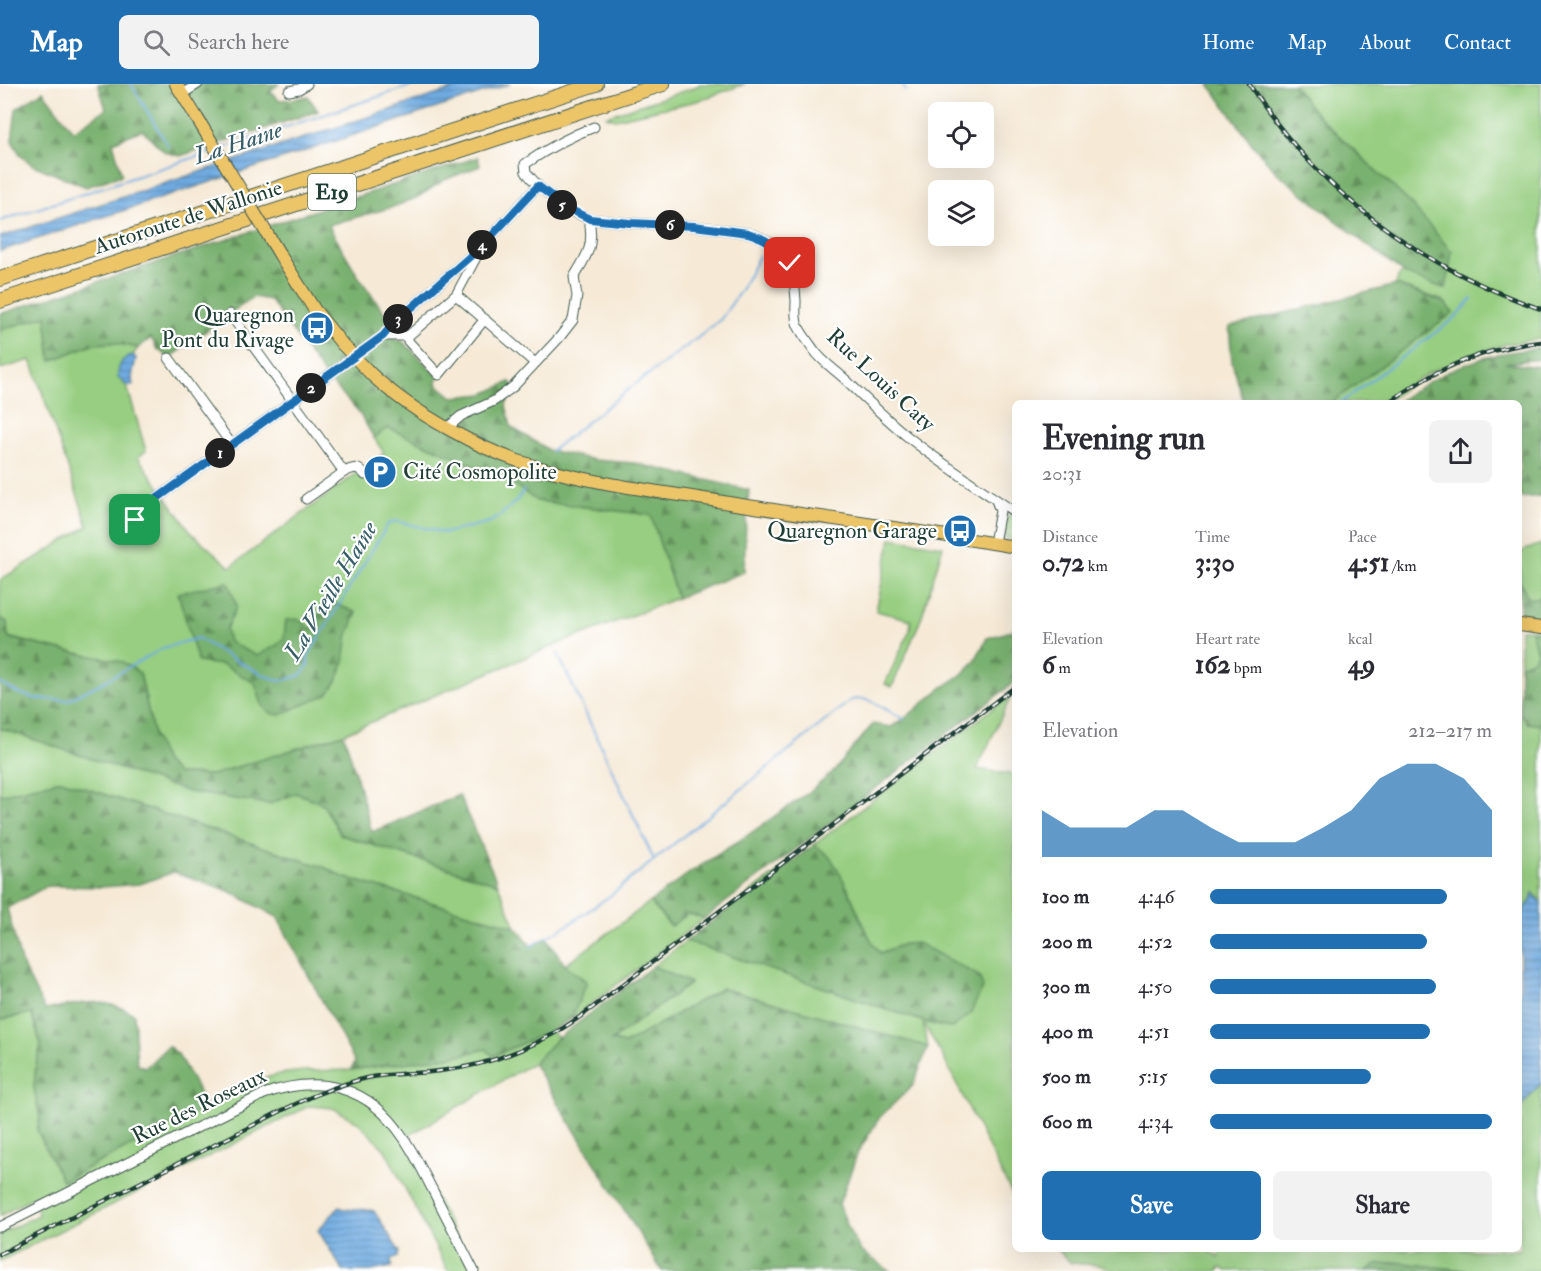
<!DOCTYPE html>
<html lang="en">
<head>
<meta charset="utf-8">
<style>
  :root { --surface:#fff; --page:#f2f2f3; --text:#2b2b33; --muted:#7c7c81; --accent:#1f6fb2 }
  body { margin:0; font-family:"IM FELL Double Pica",serif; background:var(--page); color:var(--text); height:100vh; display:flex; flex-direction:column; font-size:22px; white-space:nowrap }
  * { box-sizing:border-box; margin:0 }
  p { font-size:20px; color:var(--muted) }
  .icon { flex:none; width:33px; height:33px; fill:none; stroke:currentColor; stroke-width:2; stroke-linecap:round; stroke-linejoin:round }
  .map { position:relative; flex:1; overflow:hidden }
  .drawer { position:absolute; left:1012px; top:316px; width:510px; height:852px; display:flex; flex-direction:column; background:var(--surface); border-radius:9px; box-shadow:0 6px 24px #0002 }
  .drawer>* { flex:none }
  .tools { position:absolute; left:928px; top:18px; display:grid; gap:12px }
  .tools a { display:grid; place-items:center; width:66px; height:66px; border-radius:9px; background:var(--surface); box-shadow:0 6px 24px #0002; font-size:30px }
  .pin { position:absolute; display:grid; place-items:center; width:51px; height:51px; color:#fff; margin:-26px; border-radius:12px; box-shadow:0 3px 9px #0006 }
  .km { position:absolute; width:30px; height:30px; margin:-15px; border-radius:50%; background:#222; color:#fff; font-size:16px; line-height:30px; text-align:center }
  .round { display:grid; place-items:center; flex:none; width:63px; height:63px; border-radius:9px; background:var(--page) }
  .summary { display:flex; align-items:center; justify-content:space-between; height:102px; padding:0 30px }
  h1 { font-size:33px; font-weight:700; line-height:45px }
  .stats { display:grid; grid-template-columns:repeat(3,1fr); gap:9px; height:102px; padding:6px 30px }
  .stats div { display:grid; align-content:center }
  .stats b { font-size:26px; font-weight:700 }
  .stats small { font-size:16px; font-weight:400 }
  .stats p { font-size:16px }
  .chart { height:168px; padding:12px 30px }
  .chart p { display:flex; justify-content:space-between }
  .chart svg { width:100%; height:108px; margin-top:6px; fill:var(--accent); opacity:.7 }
  .action { display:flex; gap:12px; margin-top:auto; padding:12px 30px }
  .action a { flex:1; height:69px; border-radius:9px; background:var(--accent); color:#fff; font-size:24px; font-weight:700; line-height:69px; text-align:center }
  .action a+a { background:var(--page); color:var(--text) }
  ul { padding:0 30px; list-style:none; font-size:20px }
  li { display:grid; grid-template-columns:96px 72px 1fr; align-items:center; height:45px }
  li i { height:15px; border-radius:8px; background:var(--accent) }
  header { display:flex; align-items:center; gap:36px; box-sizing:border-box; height:84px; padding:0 30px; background:var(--accent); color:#fff }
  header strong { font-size:28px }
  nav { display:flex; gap:33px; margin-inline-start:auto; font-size:21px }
  .search { width:420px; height:54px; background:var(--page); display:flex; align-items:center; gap:15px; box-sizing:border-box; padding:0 21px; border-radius:9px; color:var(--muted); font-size:22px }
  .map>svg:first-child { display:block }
</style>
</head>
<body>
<header>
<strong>Map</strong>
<div class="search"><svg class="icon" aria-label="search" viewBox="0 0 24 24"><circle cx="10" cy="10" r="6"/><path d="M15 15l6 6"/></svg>Search here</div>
<nav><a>Home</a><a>Map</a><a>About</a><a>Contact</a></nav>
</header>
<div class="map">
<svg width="1541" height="1187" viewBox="0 0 1541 1187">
  <defs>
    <pattern id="forest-firs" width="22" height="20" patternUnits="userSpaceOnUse" patternTransform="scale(1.5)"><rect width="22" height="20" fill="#79b16f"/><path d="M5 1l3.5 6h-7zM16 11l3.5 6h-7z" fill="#63915c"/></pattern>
    <pattern id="water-rules" width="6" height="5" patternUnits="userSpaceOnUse" patternTransform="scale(1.5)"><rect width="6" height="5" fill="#70abe1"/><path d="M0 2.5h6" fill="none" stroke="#5b8cb7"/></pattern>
  </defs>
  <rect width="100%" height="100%" fill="#fff"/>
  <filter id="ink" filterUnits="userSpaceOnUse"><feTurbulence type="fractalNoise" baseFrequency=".0167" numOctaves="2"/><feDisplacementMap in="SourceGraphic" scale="12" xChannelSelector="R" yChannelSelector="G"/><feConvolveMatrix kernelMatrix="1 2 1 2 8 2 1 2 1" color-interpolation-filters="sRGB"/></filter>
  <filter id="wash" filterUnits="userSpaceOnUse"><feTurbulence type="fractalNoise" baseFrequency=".008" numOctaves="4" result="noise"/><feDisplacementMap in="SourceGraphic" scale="24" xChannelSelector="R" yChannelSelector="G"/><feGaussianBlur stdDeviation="1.35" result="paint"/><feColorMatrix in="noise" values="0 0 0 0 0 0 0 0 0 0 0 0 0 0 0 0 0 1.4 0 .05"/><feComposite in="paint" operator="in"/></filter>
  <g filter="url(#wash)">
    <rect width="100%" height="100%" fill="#f6ead7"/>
    <g fill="#97ce81" stroke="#5b865a" stroke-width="1.5">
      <path d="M700,0H745L697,17L615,35L606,32L693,4Z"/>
      <path d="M1293,0H1541V255L1507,260L1470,271L1429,289L1406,303L1384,319H1331L1452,229L1444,217L1396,201L1398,193L1404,188L1446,205L1410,119L1315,29Z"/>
      <path d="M46,231L51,277L92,260L115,259L138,264L133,271L127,274L122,298L127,302L146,367L138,373L191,448L230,483L384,369L374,354L388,343L509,397L537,417L651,431L677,514L553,562L343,650L212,691L177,690L165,678L154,653L140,589L61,566L8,553L0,534V496L88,442L31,276L0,285V246Z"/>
      <path d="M1011,430L1015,433V457L1006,454L1002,445L1005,434Z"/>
      <path d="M891,454L943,462L921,535L892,603L885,600L910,546L911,536L876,527Z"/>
      <path d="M1541,460V527L1539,514L1529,516L1520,497V468Z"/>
      <path d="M1520,545H1541V819L1534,809L1531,817L1520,830Z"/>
      <path d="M1012,610L977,685L1015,691V1116L941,969L923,939L928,963L722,904L625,960L611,956L690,900L653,882L686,857L922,937L904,860L880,869L872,859L845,799L815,760Z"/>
      <path d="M0,644L189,708L269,720L297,709L323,720L341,751L498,800L516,843L343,793L326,784L61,696L0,711Z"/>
      <path d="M650,818L670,842L688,830L705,834L571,935L587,898L565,881Z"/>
      <path d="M31,929L41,962L36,980L34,1004L40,1034L37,1046L63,1097L258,996L279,990L304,987L351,986L461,971L486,965L493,972L551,947L558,954L533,979L404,1054L474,1187H448L385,1066L359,1039L333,1024L309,1022L0,1177V1150L38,1131L35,1112L0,1132V936Z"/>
      <path d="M1541,999V1187H1471L1456,1185L1377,1181L1365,1187H1226L1223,1184H1219V1187H1117L1100,1181L1071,1179L1058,1166H1208L1219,1174L1220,1166H1520V1024Z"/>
    </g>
    <g fill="url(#forest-firs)" stroke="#4c7752" stroke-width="1.5">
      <path d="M98,0H279L270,7L279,16L294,15L308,12L318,27L180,72L165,68L142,46L113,58L122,91L86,103L33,81L21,72L12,57L16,25L43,7L73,47L106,25Z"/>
      <path d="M1209,0H1293L1315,29L1410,119L1452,168L1446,205L1407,191L1363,158L1276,88L1252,60Z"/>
      <path d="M478,73L480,82L444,96L418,113L393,123L328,141L360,195L393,240L383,252L403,258L438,292L437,300L453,313L484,310L510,298L514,302L506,321L511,343L548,366L595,376L634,379L749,406L746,437L744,488L677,514L651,431L537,417L509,397L388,344L374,354L358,327L326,293L270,216L253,213L169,274L157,265L151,254L138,264L115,259L92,260L51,277L46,232L0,246V230Z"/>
      <path d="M1396,201L1444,218L1453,229L1331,319H1244L1232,278L1229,243Z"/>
      <path d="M1541,264V275L1505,279L1541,283V412L1520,414V320L1396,319C1441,286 1485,268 1541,264Z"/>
      <path d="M1520,497L1529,515L1539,513L1541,540L1520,537Z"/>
      <path d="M228,498L237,522L226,545L229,558L257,572L277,561L284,554L286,536L298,535L312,545L326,516L357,529L348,550L344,578L337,597L328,610L280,631C260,630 261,615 255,599L223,581L198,578L178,509Z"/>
      <path d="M0,534L7,538L8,554L61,566L123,578L140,589L154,653L165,678L177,690L212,691L343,650L348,663L372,748L459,711L498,800L341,751L323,720L297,709L269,720L189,708L0,644Z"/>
      <path d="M1015,543V598L705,834L688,830L671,842L650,818L692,787L745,753L812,706L835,686L873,640L891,643L904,635L940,605L961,591L974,578L987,554L1012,547Z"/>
      <path d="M1531,547L1541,549V641L1527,639L1520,628V581L1533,575L1537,569Z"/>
      <path d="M61,696L326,784L343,793L516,843L531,862L547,854L565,881L587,898L571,935L551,947L493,972L486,965L461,971L351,986L355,978L277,833L229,807L174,788L140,800L103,803L47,802L7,824L21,878L45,926C80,920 100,911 134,930L137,981L146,983L168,962L178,970L207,1023L62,1097L37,1046L40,1034L34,1004L36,980L41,962L32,929L0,936V711Z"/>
      <path d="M815,760C820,766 828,770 832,776C852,805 858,842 880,869L904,860L918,859L979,892L983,903L970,930L952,944L937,942L686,857Z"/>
      <path d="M653,882L690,899L611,957L625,960L722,904L928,963L913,1001L880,1033L858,1068L839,1120L849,1146L861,1167L890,1187H662L533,979L558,954Z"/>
      <path d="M1396,1178L1471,1187H1365L1377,1181Z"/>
    </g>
    <g fill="url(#water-rules)" stroke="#48748a" stroke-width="1.5">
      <path d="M469,0H510L0,167V153Z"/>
      <path d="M133,271L136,274C135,284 130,290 133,301L127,302L118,293C118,281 122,274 133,271Z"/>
      <path d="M1533,809L1541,819V999L1520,1024V830L1531,817Z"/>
      <path d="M339,1123C352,1129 360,1123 374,1127L399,1167L398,1173L391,1176L392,1183L371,1187H343L318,1146Z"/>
    </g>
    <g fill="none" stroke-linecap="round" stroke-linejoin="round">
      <g stroke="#70abe1" stroke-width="2">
        <path d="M131,0L168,62"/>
        <path d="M903,0L905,7"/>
        <path d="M220,65L417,0"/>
        <path d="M0,137L211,68"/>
        <path d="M1339,320L1455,234L1472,215"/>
        <path d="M551,367L630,304L695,256L721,235L741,206L759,172"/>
        <path d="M558,570L654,776"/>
        <path d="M0,599L18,609L36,615L68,616L107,596L163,564L198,554L231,574L264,591L279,597L289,595L301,591L308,582V572L388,440L396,437L445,449L478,441L490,438L500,432L517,416L524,406"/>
        <path d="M531,862L568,841L611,811L851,616L861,615L869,616L904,635"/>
      </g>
    </g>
  </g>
  <g filter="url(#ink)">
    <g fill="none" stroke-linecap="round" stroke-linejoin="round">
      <g stroke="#3f574c" stroke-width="11">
        <g id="minor">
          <path d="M289,7L299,5L307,0"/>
          <path d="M182,10L198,0"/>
          <path d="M594,43C570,52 547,65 525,80L526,88L538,102L567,125L589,135L630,139L694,142L748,149C788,161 793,178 796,216C796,223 795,232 797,239C799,246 809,259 814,266C822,278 837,287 847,297C867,316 886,335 908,353C942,380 979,404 1016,429"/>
          <path d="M479,168L456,211L408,252V257L439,291L485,235"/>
          <path d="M456,211L535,279"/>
          <path d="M230,230L344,388C354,384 357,381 365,391"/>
          <path d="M383,252H408"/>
          <path d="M169,274L232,361"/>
          <path d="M447,344L461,332L494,317L514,302L559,254L573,236L577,212L574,193C588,170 594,162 589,135"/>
          <path d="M306,415L344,388"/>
          <circle cx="126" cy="436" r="9"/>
          <path d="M134,431L383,252L393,240L483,161L538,102"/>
          <path d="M994,459L1000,427L996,416"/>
          <path d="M0,1143L264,1010C320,990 369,1002 403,1053C414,1069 422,1085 430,1101C445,1130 459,1158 474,1187"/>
        </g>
      </g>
      <g stroke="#3f574c" stroke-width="14">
        <g id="major">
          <path d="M176,0L197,34"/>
          <path d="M280,171L314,225L342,260"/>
          <path d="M372,291C413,329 483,368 537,383C599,401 665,408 729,419C824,434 920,447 1016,463"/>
          <path d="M1520,541L1541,544"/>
        </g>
      </g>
      <g stroke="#3f574c" stroke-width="16">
        <g id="highway">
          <path d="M0,195L596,0"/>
          <path d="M0,217L663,0"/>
        </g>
      </g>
      <use href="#minor" stroke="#fff" stroke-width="9"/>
      <use href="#major" stroke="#edc569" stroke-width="12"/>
      <use href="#highway" stroke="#edc569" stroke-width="14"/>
      <g stroke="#1f3d34" stroke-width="4.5">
        <g id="rail">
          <path d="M1249,0C1317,107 1422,184 1541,225"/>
          <path d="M1387,320C1433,285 1484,264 1541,258"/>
          <path d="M0,1170L281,1027C308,1014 336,1001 367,994C391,989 415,990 440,987C493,981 541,961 584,930L1016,602"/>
        </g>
      </g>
      <use href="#rail" stroke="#fff" stroke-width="2" stroke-dasharray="7" stroke-linecap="butt"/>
      <g stroke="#3f574c" stroke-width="14" stroke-linecap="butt">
        <g id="major-bridge">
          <path d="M197,34L280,171"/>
          <path d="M342,260L372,291"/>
        </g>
      </g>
      <use href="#major-bridge" stroke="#edc569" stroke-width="12"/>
    </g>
  </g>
  <g fill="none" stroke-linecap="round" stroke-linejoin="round" filter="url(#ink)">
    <g stroke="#fff" stroke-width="12">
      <path id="route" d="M135,436L134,431L383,252L393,240L483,161L538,102L567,124L590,135L630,139L694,142L748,149C764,154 783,164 790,179"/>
    </g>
    <use href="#route" stroke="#1f6fb2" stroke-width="8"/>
  </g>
  <defs>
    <g id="bus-disc" transform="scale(1.725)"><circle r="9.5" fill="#1f6fb2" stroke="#fff"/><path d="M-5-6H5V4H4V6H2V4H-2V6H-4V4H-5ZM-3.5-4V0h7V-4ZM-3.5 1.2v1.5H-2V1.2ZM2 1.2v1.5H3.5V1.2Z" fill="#fff"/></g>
    <g id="parking-disc" transform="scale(1.725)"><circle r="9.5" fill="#1f6fb2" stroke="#fff"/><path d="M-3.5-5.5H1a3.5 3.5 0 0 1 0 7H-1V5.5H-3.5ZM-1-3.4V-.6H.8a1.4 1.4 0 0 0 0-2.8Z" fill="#fff"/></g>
  </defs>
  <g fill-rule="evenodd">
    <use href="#bus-disc" x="317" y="244"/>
    <use href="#parking-disc" x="380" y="388"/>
    <use href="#bus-disc" x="960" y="447"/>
  </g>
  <g text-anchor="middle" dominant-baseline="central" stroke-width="4.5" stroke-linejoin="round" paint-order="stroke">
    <rect fill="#fff" stroke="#627771" stroke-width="1.5" x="308" y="90" width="48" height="36" rx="4.5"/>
    <g font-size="21" font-weight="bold" fill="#1f3d34">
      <text x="332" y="108">E19</text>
    </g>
    <g font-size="22" fill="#1f3d34" stroke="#fff">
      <text transform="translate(188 133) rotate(-18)">Autoroute de Wallonie</text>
      <text transform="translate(881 296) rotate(43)">Rue Louis Caty</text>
      <text transform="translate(199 1022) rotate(-26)">Rue des Roseaux</text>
    </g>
    <g font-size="22" fill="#1f3d34" stroke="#fff" text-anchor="end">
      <text x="294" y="231">Quaregnon<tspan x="294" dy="25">Pont du Rivage</tspan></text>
      <text x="403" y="388" text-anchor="start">Cité Cosmopolite</text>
      <text x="937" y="447">Quaregnon Garage</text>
    </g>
    <g font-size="24" font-style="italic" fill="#375e68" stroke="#fff">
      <text transform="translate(238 59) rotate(-18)">La Haine</text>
      <text transform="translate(331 507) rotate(-59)">La Vieille Haine</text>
    </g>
  </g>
</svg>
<div class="tools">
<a><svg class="icon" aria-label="locate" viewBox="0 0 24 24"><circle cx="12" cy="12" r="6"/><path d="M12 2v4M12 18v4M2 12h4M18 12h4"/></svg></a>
<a><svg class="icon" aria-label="layers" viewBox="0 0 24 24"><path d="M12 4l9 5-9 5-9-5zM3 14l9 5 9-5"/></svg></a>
</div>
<div class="pin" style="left:135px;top:436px;background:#1e9e55"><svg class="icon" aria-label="arrive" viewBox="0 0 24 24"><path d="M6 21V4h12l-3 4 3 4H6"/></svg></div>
<div class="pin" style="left:790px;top:179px;background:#d93025"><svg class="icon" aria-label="check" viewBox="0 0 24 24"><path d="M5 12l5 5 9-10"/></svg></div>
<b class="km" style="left:220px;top:369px">1</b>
<b class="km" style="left:311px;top:304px">2</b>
<b class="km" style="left:398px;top:235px">3</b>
<b class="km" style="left:482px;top:161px">4</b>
<b class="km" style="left:562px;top:121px">5</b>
<b class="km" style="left:670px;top:141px">6</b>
<section class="drawer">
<div class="summary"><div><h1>Evening run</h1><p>20:31</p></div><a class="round"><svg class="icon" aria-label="share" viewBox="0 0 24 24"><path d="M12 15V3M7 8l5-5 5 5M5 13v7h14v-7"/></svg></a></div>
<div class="stats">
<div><p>Distance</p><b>0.72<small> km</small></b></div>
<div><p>Time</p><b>3:30</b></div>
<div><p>Pace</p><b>4:51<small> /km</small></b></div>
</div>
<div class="stats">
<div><p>Elevation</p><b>6<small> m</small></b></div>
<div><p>Heart rate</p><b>162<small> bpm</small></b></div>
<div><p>kcal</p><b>49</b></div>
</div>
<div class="chart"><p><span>Elevation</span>212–217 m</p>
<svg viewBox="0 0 160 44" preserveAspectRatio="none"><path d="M0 44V25L10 32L20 32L30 32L40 25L50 25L60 32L70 38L80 38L90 38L100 32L110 25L120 12L130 6L140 6L150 12L160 25V44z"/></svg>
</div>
<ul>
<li><b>100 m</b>4:46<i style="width:84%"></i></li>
<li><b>200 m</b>4:52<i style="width:77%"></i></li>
<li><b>300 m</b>4:50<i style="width:80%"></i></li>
<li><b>400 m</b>4:51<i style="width:78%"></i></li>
<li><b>500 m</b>5:15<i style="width:57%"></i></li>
<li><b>600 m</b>4:34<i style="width:100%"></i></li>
</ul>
<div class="action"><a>Save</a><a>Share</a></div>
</section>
</div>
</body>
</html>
